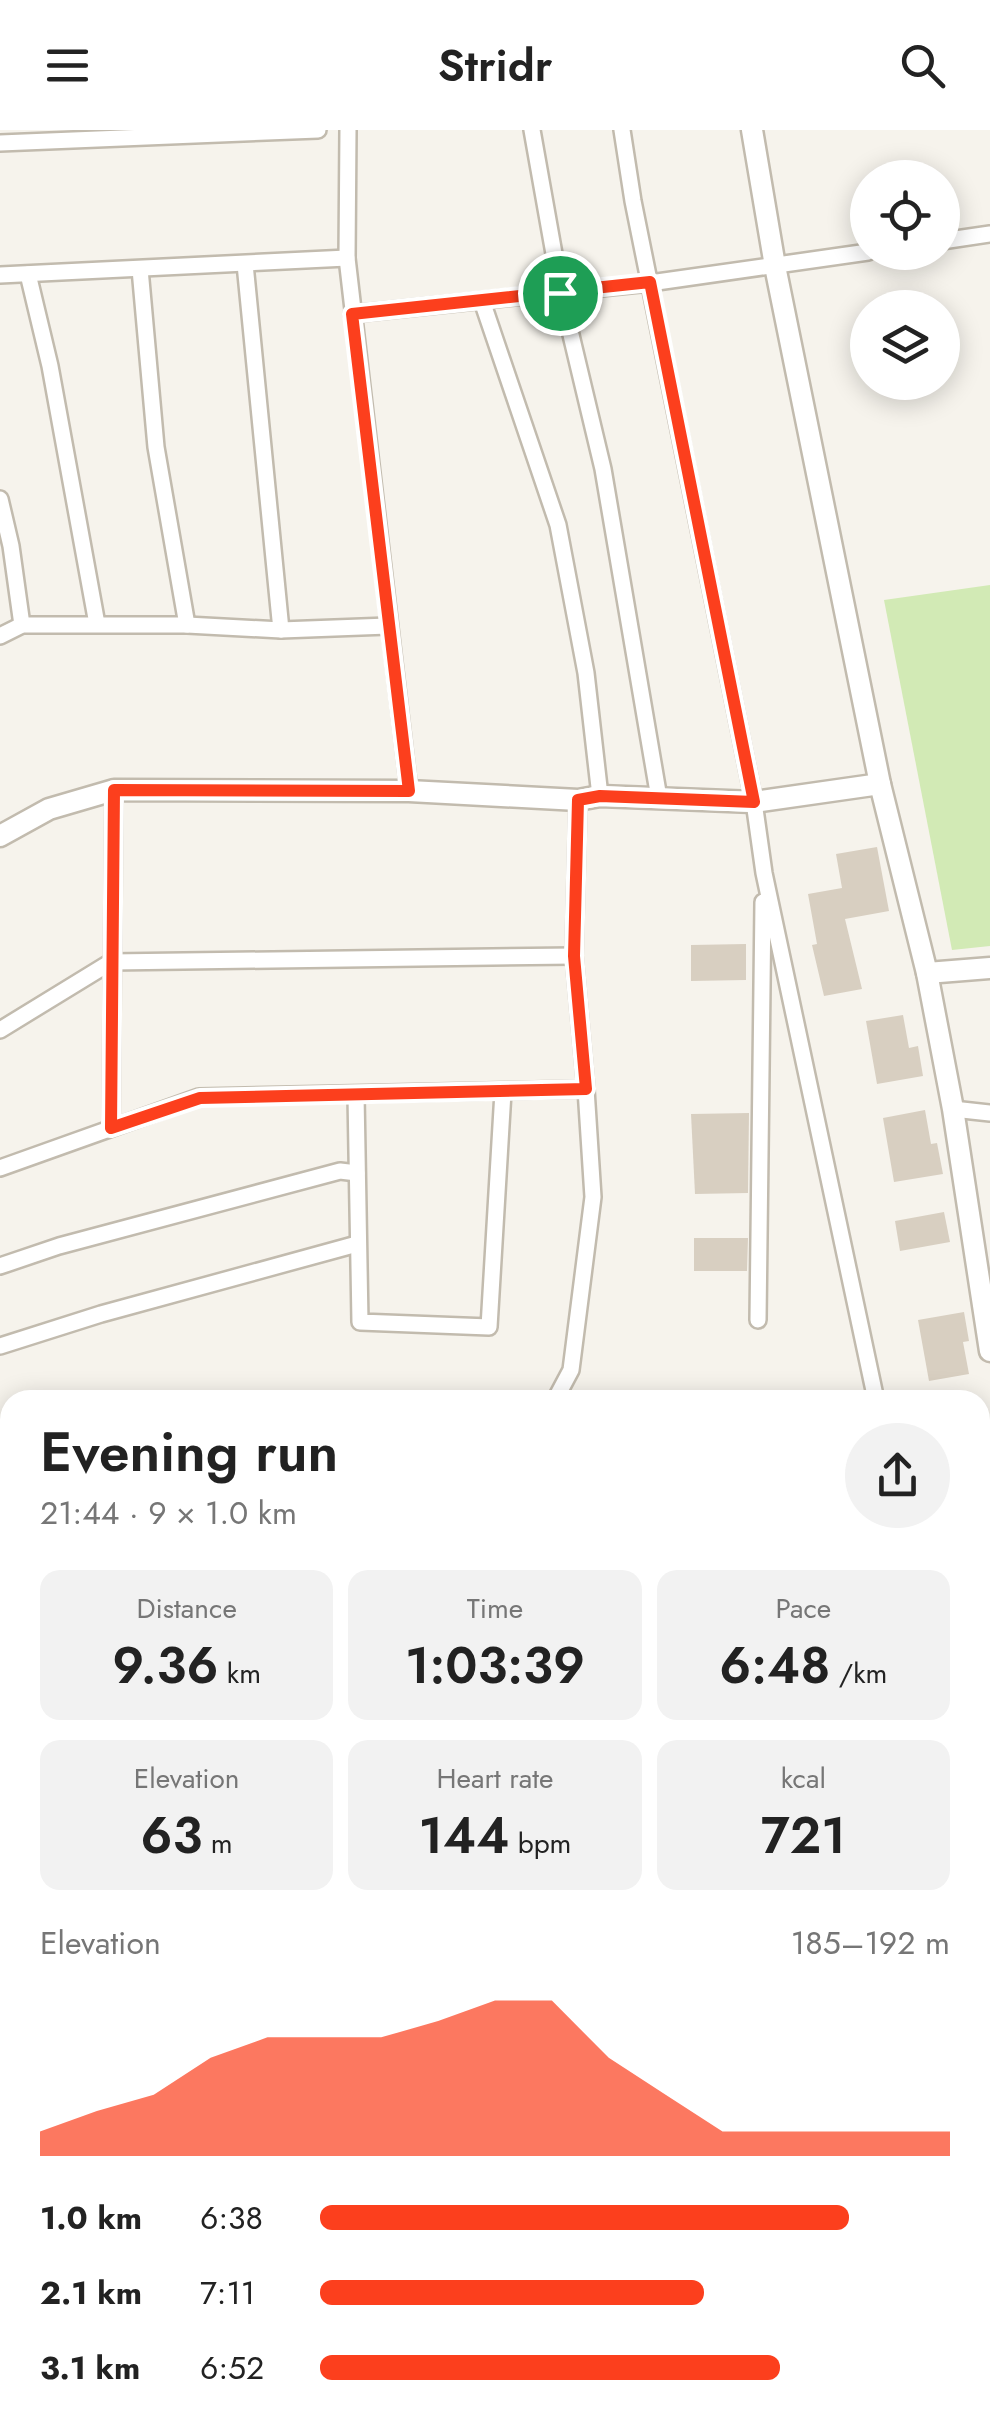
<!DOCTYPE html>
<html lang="en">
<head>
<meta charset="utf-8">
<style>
  :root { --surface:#fff; --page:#f2f2f2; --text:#222; --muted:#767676; --accent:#fc3f1d }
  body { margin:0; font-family:Jost,sans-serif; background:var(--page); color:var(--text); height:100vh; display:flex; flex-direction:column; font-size:38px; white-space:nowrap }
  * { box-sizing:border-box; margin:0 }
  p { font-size:32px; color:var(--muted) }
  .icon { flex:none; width:55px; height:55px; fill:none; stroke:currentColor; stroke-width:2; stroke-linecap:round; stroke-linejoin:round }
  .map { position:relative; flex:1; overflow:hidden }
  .details { position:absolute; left:0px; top:1260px; width:990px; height:1038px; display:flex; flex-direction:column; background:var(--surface); border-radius:30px 30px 0 0; box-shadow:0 5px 25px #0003 }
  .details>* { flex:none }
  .fabs { position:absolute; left:850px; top:30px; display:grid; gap:20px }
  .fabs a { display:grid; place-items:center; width:110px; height:110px; border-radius:50%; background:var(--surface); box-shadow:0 5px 25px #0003; font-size:50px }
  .pin { position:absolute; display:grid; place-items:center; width:85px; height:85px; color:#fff; margin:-42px; border:5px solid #fff; border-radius:50%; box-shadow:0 2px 10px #0007 }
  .round { display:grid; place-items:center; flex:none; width:105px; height:105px; border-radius:52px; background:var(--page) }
  .head { display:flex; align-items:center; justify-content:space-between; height:170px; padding:0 40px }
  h1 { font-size:55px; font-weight:600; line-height:75px }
  .stats { display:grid; grid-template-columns:repeat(3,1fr); gap:15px; height:170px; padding:10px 40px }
  .stats div { display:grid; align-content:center; border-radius:20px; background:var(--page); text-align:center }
  .stats b { font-size:50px; font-weight:600 }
  .stats small { font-size:28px; font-weight:400 }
  .stats p { font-size:28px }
  .chart { height:280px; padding:20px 40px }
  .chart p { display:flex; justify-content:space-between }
  .chart svg { width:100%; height:180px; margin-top:10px; fill:var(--accent); opacity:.7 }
  ul { padding:0 40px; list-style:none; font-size:32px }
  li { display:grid; grid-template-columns:160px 120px 1fr; align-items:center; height:75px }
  li i { height:25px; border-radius:12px; background:var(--accent) }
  header { display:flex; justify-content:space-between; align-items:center; height:130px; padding:0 40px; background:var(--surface); font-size:45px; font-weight:600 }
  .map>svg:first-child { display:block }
</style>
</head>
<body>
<header><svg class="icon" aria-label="menu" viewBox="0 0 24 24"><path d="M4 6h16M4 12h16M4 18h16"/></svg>Stridr<svg class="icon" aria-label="search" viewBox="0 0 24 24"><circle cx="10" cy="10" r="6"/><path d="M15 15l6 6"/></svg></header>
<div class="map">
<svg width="990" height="2297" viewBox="0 0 990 2297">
  <rect width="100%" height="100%" fill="#f6f3ec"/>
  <path fill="#d2eab5" d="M990,455V816L952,820L884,470Z"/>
  <path fill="#a9d4f2" d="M142,2288H646V2297H148Z"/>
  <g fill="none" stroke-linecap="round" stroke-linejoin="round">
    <g stroke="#a9d4f2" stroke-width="5">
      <path d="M0,2105L10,2121"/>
      <path d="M112,2288L117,2297"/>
    </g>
  </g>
  <g fill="#d8cfc1">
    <path d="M877,717L889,781L845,789L862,859L824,866L812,815L817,814L808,764L842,758L836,724Z"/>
    <path d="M746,814V850L691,851V815Z"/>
    <path d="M903,885L909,918L918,916L923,946L877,954L866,891Z"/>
    <path d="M925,980L931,1014L937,1013L943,1044L894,1052L883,988Z"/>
    <path d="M749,983L748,1063L695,1064L691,984Z"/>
    <path d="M944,1082L950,1112L900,1121L895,1091Z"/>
    <path d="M694,1108H748L747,1141H694Z"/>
    <path d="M964,1182L969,1211L963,1212L969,1244L929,1251L918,1190Z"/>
  </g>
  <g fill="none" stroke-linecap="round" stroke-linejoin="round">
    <g stroke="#c2bbae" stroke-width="20">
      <g id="minor">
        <path d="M348,0L347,128L409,661"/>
        <path d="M532,0L561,163L603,339L659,668"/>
        <path d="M622,0L633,71L754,672L764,743L876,1270"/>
        <path d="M0,13L318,0"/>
        <path d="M942,111L990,104"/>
        <path d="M245,134L281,500"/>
        <path d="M140,139L156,317L187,495"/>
        <path d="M28,144L50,236L97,494"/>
        <path d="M0,145L347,128"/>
        <path d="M482,171L558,395L586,543L600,666"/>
        <path d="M352,184L650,153L868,122"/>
        <path d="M0,369L11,416L22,495"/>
        <path d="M0,506L22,495H187L281,500L388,496"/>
        <path d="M0,900L111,832L574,826"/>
        <path d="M356,965L360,1192L489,1197L503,962"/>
        <path d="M953,979L990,983"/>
        <path d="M111,998L114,660"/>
        <path d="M0,1038L199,967L586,959L574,826L578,670"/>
        <path d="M0,1136L59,1116L340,1041L357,1043"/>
        <path d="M758,1190L763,772"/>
        <path d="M0,1216L101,1184L357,1114"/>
        <path d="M555,1270L571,1240L593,1067L586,959"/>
        <path d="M980,1941L990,1974"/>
        <path d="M980,2071L990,2069"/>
        <path d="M0,2129L10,2142"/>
        <path d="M94,2288L100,2297"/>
        <path d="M804,2288L806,2297"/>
        <path d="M931,2288L934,2297"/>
      </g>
    </g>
    <g stroke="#c2bbae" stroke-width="25">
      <g id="tertiary">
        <path d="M752,0L775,136L880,654L927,843L953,979L990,1221"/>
        <path d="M0,706L49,679L114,660L409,661L578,670L600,666L754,672L880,654"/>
        <path d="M927,843L990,838"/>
        <path d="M980,1616L990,1610"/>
        <path d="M669,2297L670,2288"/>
      </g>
    </g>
    <use href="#minor" stroke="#fff" stroke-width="15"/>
    <use href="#tertiary" stroke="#fff" stroke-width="20"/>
  </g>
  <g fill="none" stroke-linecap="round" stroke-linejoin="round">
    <g stroke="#fff" stroke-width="20">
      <path id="route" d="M650,152L754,672L600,666L578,670L574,826L586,959L200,968L111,998L114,660L409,661L352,184Z"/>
    </g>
    <use href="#route" stroke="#fc3f1d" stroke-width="12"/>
  </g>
</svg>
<div class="fabs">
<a><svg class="icon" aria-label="locate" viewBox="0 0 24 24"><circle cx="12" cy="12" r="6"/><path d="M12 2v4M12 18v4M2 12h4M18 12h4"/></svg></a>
<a><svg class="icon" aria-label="layers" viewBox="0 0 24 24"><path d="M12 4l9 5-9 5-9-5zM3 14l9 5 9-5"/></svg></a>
</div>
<div class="pin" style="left:560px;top:163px;background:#1e9e55"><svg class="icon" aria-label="arrive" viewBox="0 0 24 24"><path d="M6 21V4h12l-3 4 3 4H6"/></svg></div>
<section class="details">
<div class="head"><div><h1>Evening run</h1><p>21:44 · 9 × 1.0 km</p></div><a class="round"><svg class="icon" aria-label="share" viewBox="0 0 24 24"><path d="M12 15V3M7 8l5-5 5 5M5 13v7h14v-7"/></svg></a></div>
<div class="stats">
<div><p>Distance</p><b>9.36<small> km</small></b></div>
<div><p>Time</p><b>1:03:39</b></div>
<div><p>Pace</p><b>6:48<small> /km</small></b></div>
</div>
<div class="stats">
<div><p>Elevation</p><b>63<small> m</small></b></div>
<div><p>Heart rate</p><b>144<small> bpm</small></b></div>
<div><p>kcal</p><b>721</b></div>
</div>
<div class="chart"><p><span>Elevation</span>185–192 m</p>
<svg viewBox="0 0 160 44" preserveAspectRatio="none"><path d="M0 44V38L10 33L20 29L30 20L40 15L50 15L60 15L70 11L80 6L90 6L100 20L110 29L120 38L130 38L140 38L150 38L160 38V44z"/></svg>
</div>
<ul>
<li><b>1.0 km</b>6:38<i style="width:84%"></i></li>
<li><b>2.1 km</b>7:11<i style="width:61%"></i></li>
<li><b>3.1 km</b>6:52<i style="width:73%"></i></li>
</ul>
</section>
</div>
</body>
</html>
